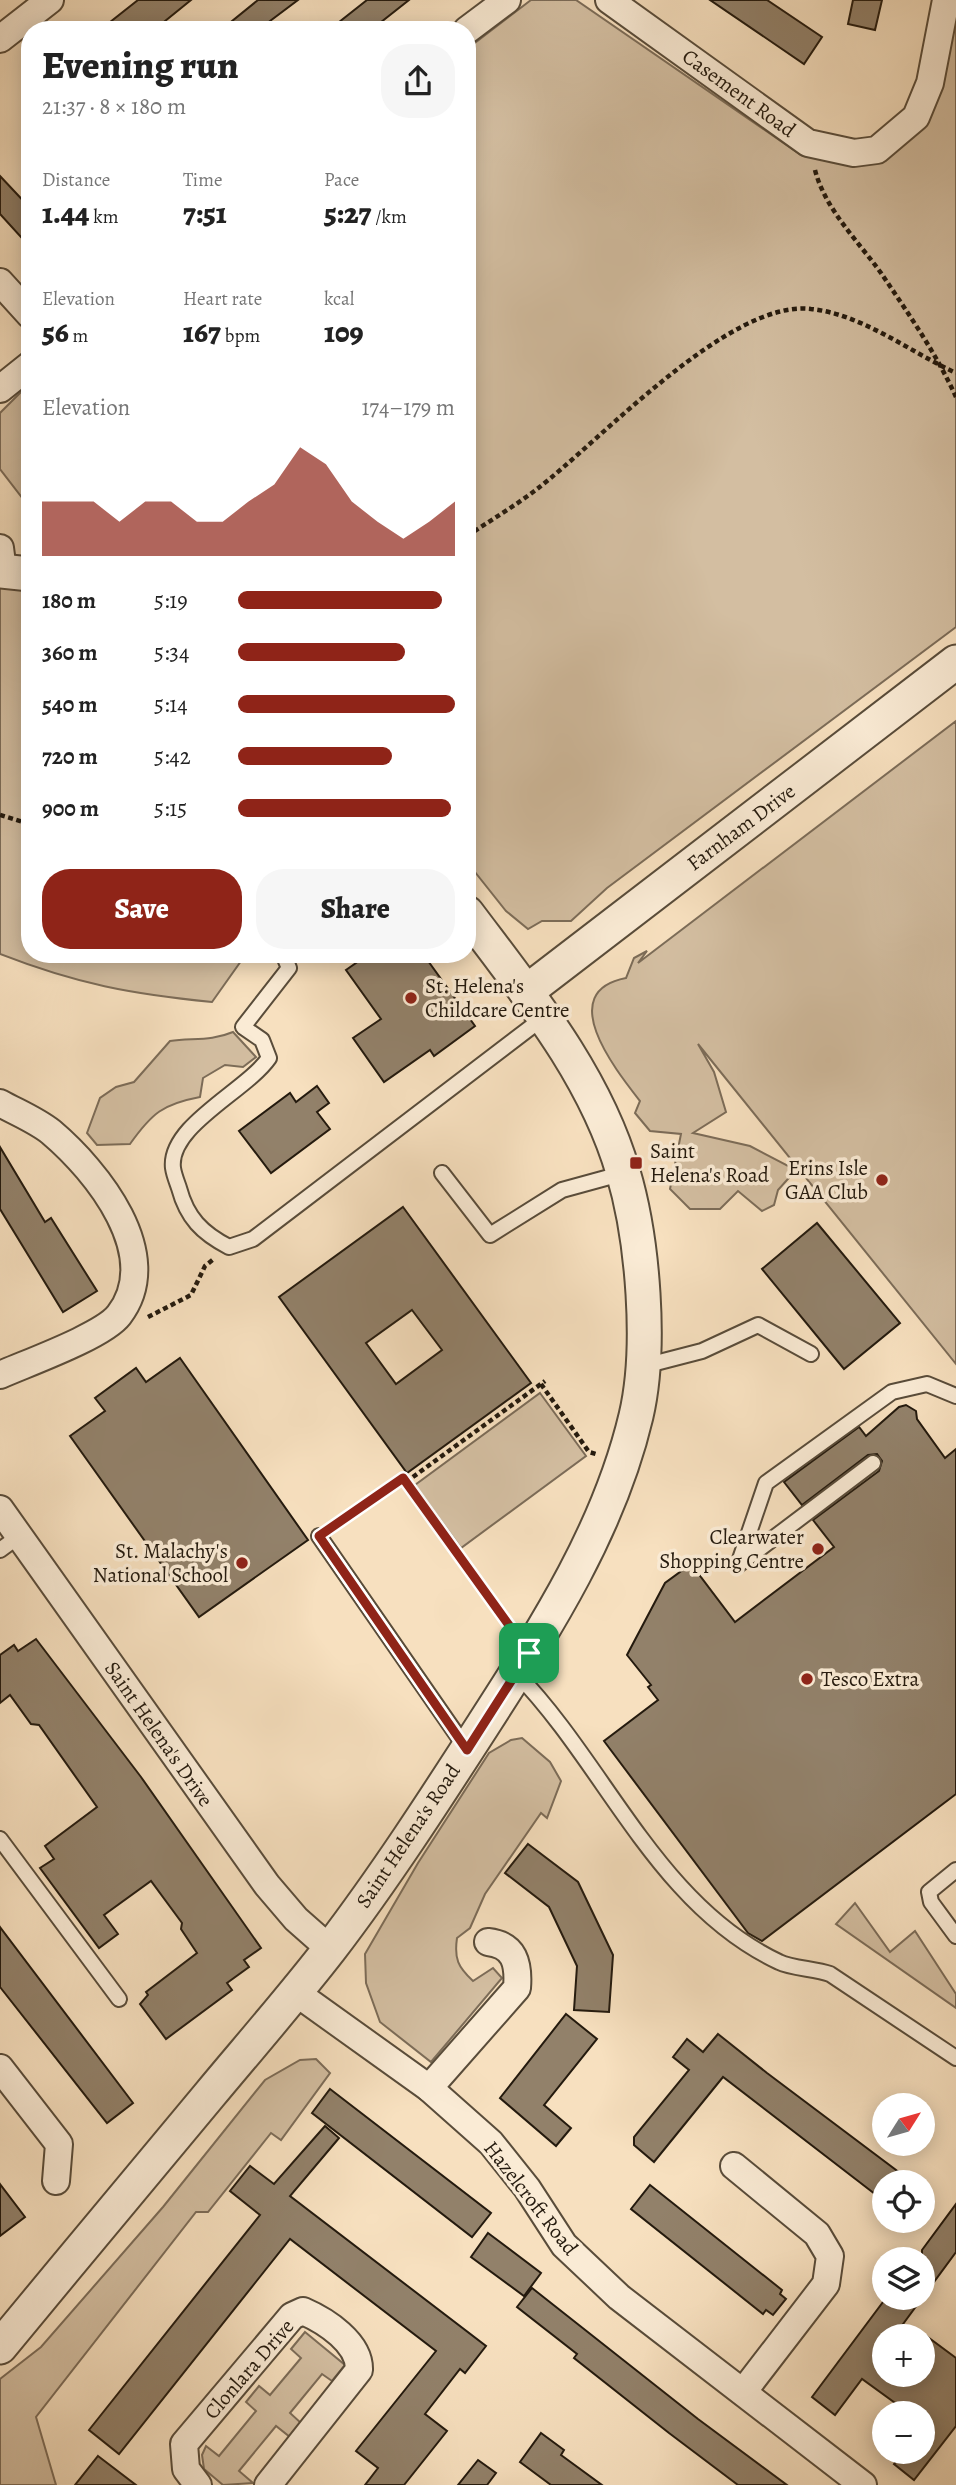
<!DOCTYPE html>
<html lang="en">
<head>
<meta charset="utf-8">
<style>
  :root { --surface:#fff; --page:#f6f6f6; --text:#222; --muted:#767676; --accent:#8f2418 }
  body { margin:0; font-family:Alegreya,serif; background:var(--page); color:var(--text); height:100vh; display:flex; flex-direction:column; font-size:26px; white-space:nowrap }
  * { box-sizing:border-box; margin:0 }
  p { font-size:23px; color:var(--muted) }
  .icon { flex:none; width:38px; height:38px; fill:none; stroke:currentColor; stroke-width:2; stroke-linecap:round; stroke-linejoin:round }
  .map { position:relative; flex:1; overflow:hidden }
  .drawer { position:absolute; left:21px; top:21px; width:455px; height:942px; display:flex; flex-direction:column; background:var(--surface); border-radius:28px; box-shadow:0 4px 18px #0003 }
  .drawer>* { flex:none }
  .needle { width:46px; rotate:53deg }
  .controls { position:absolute; left:872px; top:2093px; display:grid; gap:14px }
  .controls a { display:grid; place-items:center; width:63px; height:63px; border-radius:50%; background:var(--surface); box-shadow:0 4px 18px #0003; font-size:35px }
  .pin { position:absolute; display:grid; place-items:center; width:60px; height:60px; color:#fff; margin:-30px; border-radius:14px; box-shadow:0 4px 10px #0006 }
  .round { display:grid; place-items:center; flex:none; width:74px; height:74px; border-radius:28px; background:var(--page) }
  .head { display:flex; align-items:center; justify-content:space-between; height:119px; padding:0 21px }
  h1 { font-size:38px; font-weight:800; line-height:52px }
  .stats { display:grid; grid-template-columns:repeat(3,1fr); gap:10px; height:119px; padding:7px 21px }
  .stats div { display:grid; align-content:center }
  .stats b { font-size:30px; font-weight:800 }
  .stats small { font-size:19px; font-weight:400 }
  .stats p { font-size:19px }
  .chart { height:196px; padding:14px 21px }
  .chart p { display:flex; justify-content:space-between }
  .chart svg { width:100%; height:126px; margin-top:7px; fill:var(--accent); opacity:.7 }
  .action { display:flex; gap:14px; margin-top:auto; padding:14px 21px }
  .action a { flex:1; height:80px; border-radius:28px; background:var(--accent); color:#fff; font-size:28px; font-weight:800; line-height:80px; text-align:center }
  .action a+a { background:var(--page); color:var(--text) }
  ul { padding:0 21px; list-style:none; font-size:23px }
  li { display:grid; grid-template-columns:112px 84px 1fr; align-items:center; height:52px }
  li i { height:18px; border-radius:9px; background:var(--accent) }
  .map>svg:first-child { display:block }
</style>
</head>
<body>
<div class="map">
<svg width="956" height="2485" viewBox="0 0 956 2485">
  <rect width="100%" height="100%" fill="#f7e0bf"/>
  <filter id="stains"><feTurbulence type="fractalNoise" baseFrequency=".00286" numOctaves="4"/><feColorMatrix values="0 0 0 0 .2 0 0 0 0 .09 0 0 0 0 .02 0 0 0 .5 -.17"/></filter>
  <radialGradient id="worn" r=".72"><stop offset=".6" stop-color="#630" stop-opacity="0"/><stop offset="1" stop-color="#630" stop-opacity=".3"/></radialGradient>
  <g fill="#d3bea1" stroke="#7c6c58" stroke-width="2">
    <path d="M531,0H576L801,155L848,164L921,121L956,0V627L607,888L571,921H542L528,929L506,911L467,862V49Z"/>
    <path d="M30,383V508L0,469V413Z"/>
    <path d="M0,571L30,575V954H246L212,1002C131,994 77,984 0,954Z"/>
    <path d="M956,721V1364L698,1044L714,1072L726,1112L693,1133L750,1146L796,1170L778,1190L774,1205L762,1211L738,1191L720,1209H690L670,1189L681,1134L650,1131L635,1113L640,1101C615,1069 554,992 626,978L634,958L647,951L638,963Z"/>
    <path d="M233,1032L256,1057L243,1067L225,1065L203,1078L200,1097C163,1104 152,1113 130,1144L97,1145L87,1133L100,1098L116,1087L134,1082L170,1041C193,1038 212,1041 233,1032Z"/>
    <path d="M540,1393L586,1456L461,1548L415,1485Z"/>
    <path d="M522,1738L550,1762L561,1781L547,1818L541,1813L485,1894L470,1928L457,1938C454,1959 458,1967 473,1981L493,1968L502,1978L431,2062L380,2022L366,1983L365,1954L418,1863L489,1753L511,1740Z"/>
    <path d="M855,1903L890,1952L915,1931L956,1994V2008L836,1924Z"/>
    <path d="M316,2059L330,2073L281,2140L271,2133L208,2212H196L36,2417L56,2485H0V2379L41,2347L163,2207L265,2080L300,2060Z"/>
    <path d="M305,2332L345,2365L332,2381L322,2374L290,2413L301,2423L290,2437L276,2426L239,2471L253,2483L223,2485L204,2469L202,2455L206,2446L219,2456L256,2411L246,2402L259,2386L270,2395L301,2358L291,2349Z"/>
  </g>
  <g fill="#92816a" stroke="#241a0e" stroke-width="2" fill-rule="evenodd">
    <path d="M138,0H191L154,30H100Z"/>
    <path d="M258,0H298L258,30H221Z"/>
    <path d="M367,0H409L371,30H329Z"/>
    <path d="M710,0H767L822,37L804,64Z"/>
    <path d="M853,0H882L875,30L848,24Z"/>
    <path d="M0,176L30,208V247L0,214Z"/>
    <path d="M369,954H423L475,1026L434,1056L430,1050L384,1082L353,1038L381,1019L346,970Z"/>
    <path d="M317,1086L329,1103L317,1112L330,1129L271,1173L239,1131L290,1093L296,1102Z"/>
    <path d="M0,1147L45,1222L51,1218L97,1291L63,1312L0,1209Z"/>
    <path d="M403,1207L531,1383L407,1473L279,1297ZM412,1310L442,1350L396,1384L366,1343Z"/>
    <path d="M817,1223L900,1323L844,1369L762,1269Z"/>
    <path d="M180,1358L308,1540L199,1617L70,1436L105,1411L95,1398L136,1368L146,1382Z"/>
    <path d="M906,1405L916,1411L917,1419L945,1458L956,1449V1794L762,1941L748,1933L604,1741L658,1700L648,1687L651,1685L627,1655L665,1583L691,1564L735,1622L834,1547L813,1520L879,1471L882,1461L877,1454L868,1455L802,1505L784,1482L859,1427L866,1436L899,1407Z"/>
    <path d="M36,1639L141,1777L261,1948L244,1960L249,1967L227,1983L232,1990L166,2039L140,2004L148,1995L146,1992L197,1953L181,1929L182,1923L151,1881L104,1915L118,1934L99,1948L40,1868L54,1859L45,1846L97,1807L39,1725L31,1724L10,1695L0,1703V1655L14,1645L18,1651Z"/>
    <path d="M528,1844L578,1882L613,1955L609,2012L574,2010L577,1966L549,1907L505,1873Z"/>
    <path d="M0,1927L133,2103L107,2123L0,1987Z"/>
    <path d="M566,2014L597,2039L544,2105L571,2128L556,2146L500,2098Z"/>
    <path d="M718,2034L767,2073L912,2182H884V2201L723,2077L654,2162L634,2145V2137L689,2070L673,2057L687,2039L703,2052Z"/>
    <path d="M330,2089L491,2213L472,2237L312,2113Z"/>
    <path d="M325,2126L339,2138L290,2196L486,2346L465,2373L460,2369L425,2414L447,2431L404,2485H365L378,2468L356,2451L436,2351L290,2239L119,2454L89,2430L260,2215L230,2191L250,2166L274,2184Z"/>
    <path d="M0,2184L25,2217L0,2236Z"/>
    <path d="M650,2185L782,2290L780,2294L786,2299L773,2315L766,2310L763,2314L631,2209Z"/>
    <path d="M956,2204V2252L895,2335H925L956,2358V2426L914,2480L894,2464L904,2452H922V2413H909L862,2379L835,2415L812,2397L886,2298H922V2250ZM884,2336H922V2375H884Z"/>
    <path d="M488,2233L541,2273L524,2296L471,2257Z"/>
    <path d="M532,2288L698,2419L787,2485H738L669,2433L574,2358L577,2354L517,2307Z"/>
    <path d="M541,2433L564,2450L561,2455L602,2485H551L520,2462Z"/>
    <path d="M98,2456L136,2485H75Z"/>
    <path d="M478,2460L496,2473L487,2485H458Z"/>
  </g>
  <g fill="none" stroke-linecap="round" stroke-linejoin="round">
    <g stroke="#594c3a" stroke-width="18">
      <g id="service">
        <path d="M283,954L289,968L243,1027L262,1040L269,1058C246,1091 168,1126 173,1168C174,1175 177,1182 179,1188C187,1218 202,1233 229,1247L253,1239L543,1018"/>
        <path d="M442,1173L490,1235L562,1190L624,1173"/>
        <path d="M644,1366L702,1351L758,1325L811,1354"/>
        <path d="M873,1463L738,1565L766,1483L892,1392L927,1384L956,1396"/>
        <path d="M319,1536L466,1748"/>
        <path d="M0,1550L19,1536"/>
        <path d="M516,1673C606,1765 657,1905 779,1962C791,1968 815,1969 830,1974L956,2058"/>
        <path d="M0,1839L119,1999"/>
        <path d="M956,1870L929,1892L931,1902L956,1936"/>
      </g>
    </g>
    <g stroke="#594c3a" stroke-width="30">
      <g id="minor">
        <path d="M609,0L808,143L854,153L877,150L916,117L930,83L946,0"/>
        <path d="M467,30L507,0"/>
        <path d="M0,39L50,0"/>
        <path d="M0,282L30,315"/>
        <path d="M0,389L30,365"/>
        <path d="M0,548L3,571"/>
        <path d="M0,1103C16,1112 36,1120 51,1132C97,1171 165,1255 119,1315C103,1336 27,1363 0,1375"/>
        <path d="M0,1509L267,1885L296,1919L330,1949"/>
        <path d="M295,1992L429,2088L491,2143L527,2188L564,2245L619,2297L863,2485"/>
        <path d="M0,2068L59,2144L56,2181"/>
        <path d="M429,2088L517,1988C519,1964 515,1945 488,1942"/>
        <path d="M734,2166L817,2234L830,2256L826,2284L743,2392"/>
        <path d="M198,2485L186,2469L184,2444L292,2316L303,2311C326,2321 360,2343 359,2370L268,2485"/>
      </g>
    </g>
    <g stroke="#594c3a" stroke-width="37">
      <g id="tertiary">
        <path d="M0,571L30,574"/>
        <path d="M526,992L956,662"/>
        <path d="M0,2347C70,2262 141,2177 211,2093C251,2045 292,1998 330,1949C385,1877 434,1801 483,1725C546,1627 609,1530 636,1416C652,1348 643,1239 623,1172C595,1075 527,993 467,913"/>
      </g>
    </g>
    <g stroke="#241a0e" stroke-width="4.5" stroke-dasharray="5 3.5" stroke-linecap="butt">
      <path d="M815,170C825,209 858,241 881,273C908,313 936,353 956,397"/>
      <path d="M467,536C491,520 515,506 537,489C601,440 730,299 811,309C862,314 910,352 956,373"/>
      <path d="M0,815L30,824"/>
      <path d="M148,1317L191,1295L205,1266L215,1258"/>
      <path d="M541,1384L589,1452L596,1454"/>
      <path d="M406,1482L545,1381"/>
      <path d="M334,1526L403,1478L510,1628"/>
    </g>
    <use href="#service" stroke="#faebd5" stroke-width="14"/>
    <use href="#minor" stroke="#faebd5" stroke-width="26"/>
    <use href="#tertiary" stroke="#faebd5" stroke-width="33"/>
  </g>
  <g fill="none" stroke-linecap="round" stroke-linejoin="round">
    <g stroke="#fff" stroke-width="14">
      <path id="route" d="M403,1478L529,1653L467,1750L319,1536Z"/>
    </g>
    <use href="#route" stroke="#8f2418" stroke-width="9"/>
  </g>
  <g fill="#8f2418" stroke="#faebd5" stroke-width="2.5">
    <circle cx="411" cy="998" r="7"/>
    <rect x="629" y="1156" width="14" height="14" rx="3.5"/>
    <circle cx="882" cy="1180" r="7"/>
    <circle cx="818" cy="1549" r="7"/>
    <circle cx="242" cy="1563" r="7"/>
    <circle cx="807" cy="1679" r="7"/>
  </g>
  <g text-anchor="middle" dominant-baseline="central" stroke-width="7" stroke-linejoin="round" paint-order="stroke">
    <g font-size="21" fill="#241a0e" stroke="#faebd5">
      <text transform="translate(739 93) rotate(36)">Casement Road</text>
      <text transform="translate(741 827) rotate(-37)">Farnham Drive</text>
      <text transform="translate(159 1734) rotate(55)">Saint Helena's Drive</text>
      <text transform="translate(408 1836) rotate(-56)">Saint Helena's Road</text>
      <text transform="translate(531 2198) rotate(52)">Hazelcroft Road</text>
      <text transform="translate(249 2369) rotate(-49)">Clonlara Drive</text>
    </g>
    <g font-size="21" fill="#241a0e" stroke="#faebd5" text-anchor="start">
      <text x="425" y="986">St. Helena's<tspan x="425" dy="24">Childcare Centre</tspan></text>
      <text x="650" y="1151">Saint<tspan x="650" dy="24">Helena's Road</tspan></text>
      <text x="868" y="1168" text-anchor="end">Erins Isle<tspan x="868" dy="24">GAA Club</tspan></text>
      <text x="804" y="1537" text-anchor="end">Clearwater<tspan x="804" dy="24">Shopping Centre</tspan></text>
      <text x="228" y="1551" text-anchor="end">St. Malachy's<tspan x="228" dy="24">National School</tspan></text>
      <text x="821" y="1679">Tesco Extra</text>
    </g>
  </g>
  <rect width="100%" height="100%" filter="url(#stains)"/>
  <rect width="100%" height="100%" fill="url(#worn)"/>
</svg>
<div class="controls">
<a><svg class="needle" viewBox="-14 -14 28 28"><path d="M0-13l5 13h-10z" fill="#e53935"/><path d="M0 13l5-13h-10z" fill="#767676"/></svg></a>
<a><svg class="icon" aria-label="locate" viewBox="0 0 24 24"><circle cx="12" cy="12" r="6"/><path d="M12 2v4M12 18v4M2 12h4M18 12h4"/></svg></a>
<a><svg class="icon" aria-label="layers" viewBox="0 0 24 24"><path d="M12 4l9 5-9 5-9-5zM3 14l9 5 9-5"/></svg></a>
<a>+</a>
<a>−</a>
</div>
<div class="pin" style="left:529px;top:1653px;background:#1e9e55"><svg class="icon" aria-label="arrive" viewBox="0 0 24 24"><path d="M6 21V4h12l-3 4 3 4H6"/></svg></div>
<section class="drawer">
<div class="head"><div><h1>Evening run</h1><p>21:37 · 8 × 180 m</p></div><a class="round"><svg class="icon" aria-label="share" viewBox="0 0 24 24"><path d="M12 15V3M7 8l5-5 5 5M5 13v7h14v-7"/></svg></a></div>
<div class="stats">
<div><p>Distance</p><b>1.44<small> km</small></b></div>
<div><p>Time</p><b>7:51</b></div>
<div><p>Pace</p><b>5:27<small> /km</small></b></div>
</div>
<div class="stats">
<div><p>Elevation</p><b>56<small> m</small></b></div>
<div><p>Heart rate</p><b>167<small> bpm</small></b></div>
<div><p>kcal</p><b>109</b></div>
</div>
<div class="chart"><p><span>Elevation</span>174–179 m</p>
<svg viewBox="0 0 160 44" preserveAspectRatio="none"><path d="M0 44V25L10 25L20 25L30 32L40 25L50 25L60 32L70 32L80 25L90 19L100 6L110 12L120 25L130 32L140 38L150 32L160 25V44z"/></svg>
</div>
<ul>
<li><b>180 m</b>5:19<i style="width:94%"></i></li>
<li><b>360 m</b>5:34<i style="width:77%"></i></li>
<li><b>540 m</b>5:14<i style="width:100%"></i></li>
<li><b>720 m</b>5:42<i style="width:71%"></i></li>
<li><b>900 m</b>5:15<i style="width:98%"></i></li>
</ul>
<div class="action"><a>Save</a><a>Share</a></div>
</section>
</div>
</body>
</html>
